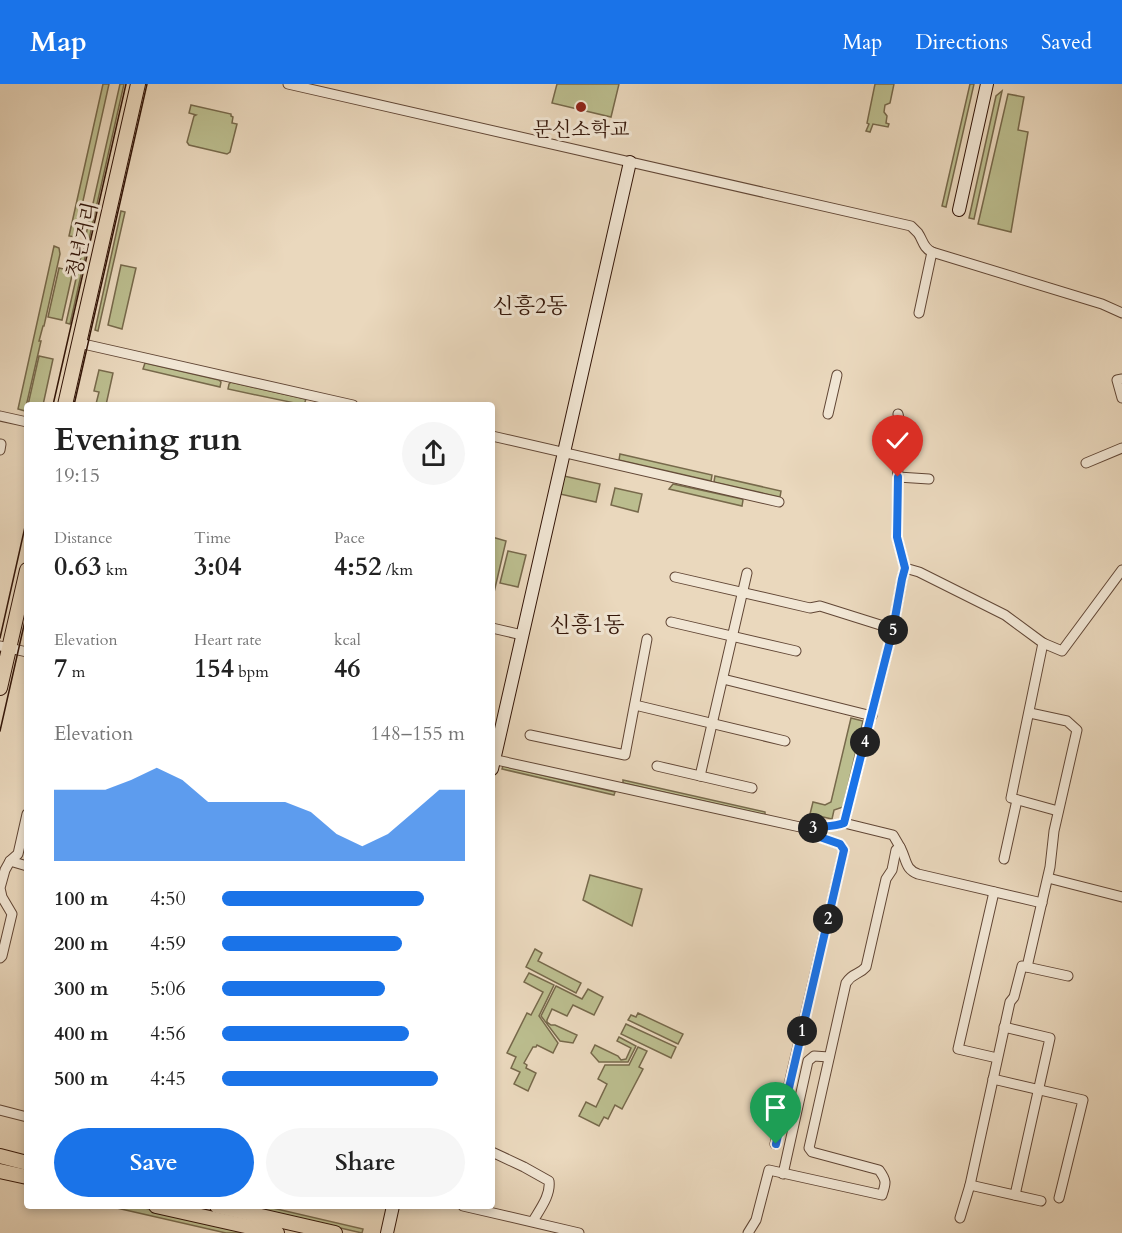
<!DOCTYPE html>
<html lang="en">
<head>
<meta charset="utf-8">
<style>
  :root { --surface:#fff; --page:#f6f6f6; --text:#222; --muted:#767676; --accent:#1a73e8 }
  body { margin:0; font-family:Cardo,"Noto Serif KR",serif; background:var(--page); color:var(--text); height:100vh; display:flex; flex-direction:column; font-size:22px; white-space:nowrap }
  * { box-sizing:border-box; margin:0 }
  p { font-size:20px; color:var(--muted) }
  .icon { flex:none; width:33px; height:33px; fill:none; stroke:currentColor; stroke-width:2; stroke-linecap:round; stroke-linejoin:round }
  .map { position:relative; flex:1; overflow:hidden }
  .side { position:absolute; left:24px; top:318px; width:471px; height:807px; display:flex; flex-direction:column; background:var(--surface); border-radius:6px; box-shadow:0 3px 9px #0003 }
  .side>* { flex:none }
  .pin { position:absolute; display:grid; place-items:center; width:51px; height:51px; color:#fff; margin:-62px -26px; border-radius:50% 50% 50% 0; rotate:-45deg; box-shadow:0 0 6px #0007 }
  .pin .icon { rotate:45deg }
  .km { position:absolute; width:30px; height:30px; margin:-15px; border-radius:50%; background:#222; color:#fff; font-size:16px; line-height:30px; text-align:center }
  .round { display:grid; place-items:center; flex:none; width:63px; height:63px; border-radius:32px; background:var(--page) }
  .overview { display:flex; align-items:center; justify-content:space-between; height:102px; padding:0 30px }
  h1 { font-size:33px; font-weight:700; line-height:45px }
  .metrics { display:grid; grid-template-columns:repeat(3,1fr); gap:9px; height:102px; padding:6px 30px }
  .metrics div { display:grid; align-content:center }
  .metrics b { font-size:26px; font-weight:700 }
  .metrics small { font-size:16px; font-weight:400 }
  .metrics p { font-size:16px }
  .chart { height:168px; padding:12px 30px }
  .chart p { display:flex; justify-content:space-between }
  .chart svg { width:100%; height:108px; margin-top:6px; fill:var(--accent); opacity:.7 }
  .primary-button { display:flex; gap:12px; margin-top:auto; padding:12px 30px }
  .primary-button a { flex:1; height:69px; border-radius:36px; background:var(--accent); color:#fff; font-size:24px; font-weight:700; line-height:69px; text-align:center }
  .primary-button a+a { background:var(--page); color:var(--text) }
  ul { padding:0 30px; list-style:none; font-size:20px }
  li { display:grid; grid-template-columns:96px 72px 1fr; align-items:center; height:45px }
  li i { height:15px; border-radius:8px; background:var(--accent) }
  header { display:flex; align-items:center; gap:36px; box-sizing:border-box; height:84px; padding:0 30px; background:var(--accent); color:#fff }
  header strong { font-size:28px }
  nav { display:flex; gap:33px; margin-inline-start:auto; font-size:21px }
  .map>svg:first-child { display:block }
</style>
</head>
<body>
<header>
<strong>Map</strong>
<nav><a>Map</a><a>Directions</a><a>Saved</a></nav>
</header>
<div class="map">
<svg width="1122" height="1149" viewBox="0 0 1122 1149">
  <rect width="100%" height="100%" fill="#ead8bd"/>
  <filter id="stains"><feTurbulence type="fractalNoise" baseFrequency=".00333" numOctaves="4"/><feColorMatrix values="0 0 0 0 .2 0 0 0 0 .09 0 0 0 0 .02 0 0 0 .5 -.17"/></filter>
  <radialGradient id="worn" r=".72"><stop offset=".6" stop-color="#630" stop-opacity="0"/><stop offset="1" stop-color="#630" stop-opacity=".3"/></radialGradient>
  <g fill="#bbbd8e" stroke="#77694b" stroke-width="1.5">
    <path d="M103,0H109L75,153L69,152Z"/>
    <path d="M120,0H124L70,240L66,239Z"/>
    <path d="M557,0H619L611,33L552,19Z"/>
    <path d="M875,0H894L890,19L885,21L884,28L887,32L886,39L889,40L888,43L873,40L870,48L866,47L869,40L867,39Z"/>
    <path d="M970,0H974L946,123L942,122Z"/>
    <path d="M1002,7L974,135L969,134L996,12Z"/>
    <path d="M1008,10L1024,13L1018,46L1028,48L1011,148L978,140Z"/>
    <path d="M191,21L231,30V32L233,33L232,39L237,40L230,68L227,70L189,61L187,58L194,32L196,31L189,29Z"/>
    <path d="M121,127L125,128L98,247L95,246Z"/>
    <path d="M54,162L59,164L60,170L44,242H43L39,257H41L25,327L18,325Z"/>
    <path d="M121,181L136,184L122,245L108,241Z"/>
    <path d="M59,184L73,187L62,236L48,233Z"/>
    <path d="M39,272L53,275L43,321H28Z"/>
    <path d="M145,279L219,296L221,298L220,303L143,285Z"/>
    <path d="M99,286L113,289L106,321H91V320H96L99,308L94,307Z"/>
    <path d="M231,298L306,315L304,321L228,305L229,300Z"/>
    <path d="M620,370L712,391L711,397L619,376Z"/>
    <path d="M564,392L600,400L596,418L560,410Z"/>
    <path d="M715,392L781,407L780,413L714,398Z"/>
    <path d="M673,400L742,415L743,416L742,422L669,405Z"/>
    <path d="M615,404L642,410L638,428L611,421Z"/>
    <path d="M492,453L506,457L492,517Z"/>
    <path d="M508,467L526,471L518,503L500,499Z"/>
    <path d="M851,634L863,637L843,723L834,726L832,735L810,730L813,718L825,721L831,718Z"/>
    <path d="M503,682L615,708L614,711L502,685Z"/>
    <path d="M623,696L765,728V731L623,699Z"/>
    <path d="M590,791L642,805L632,842L583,816Z"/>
    <path d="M535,865L542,869L538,877L581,899L576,909L526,883Z"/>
    <path d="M529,889L554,901L539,932L558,959L553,969L537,961L536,963H533L524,979L527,981L526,984L536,989L528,1007L514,1000L520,988L511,984L516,973L507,969L527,929L531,931L543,908L524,898Z"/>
    <path d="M556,902L582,915L588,905L603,913L594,931L573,921L567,932L552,925L547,936V938L551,941H555L577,951L573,959L560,957L541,932Z"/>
    <path d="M638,929L683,950L678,960L628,936L631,931L636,933Z"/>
    <path d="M626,940L676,963L671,974L621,950Z"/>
    <path d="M619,953L636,962L628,978H599L591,969L595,961L618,972L621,976L626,975L631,964L617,957Z"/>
    <path d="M638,963L647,967L639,983L643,985L622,1025L615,1021L608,1035L604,1033L599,1042L579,1032L586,1018L596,1023L607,1000L598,995L605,981H629Z"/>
    <path d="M108,1122H136L254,1149H226Z"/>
    <path d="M245,1122H264L363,1145L362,1149Z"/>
  </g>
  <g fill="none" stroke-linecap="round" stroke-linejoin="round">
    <g stroke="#614635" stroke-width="11">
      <g id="street">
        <path d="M288,0L911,142C912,143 917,148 918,149C923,156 923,164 932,168L1102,220L1122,229"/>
        <path d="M919,229L932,168"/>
        <path d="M79,259L353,321"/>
        <path d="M1122,295L1117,296L1122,314"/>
        <path d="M828,330L837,291"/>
        <path d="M0,332L27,338"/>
        <path d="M492,352L779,418"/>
        <path d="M0,360H1L0,366"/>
        <path d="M1086,379L1122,364"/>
        <path d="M898,393L929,395"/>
        <path d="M905,484L919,488L1005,531L1043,559L1062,567L1122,486"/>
        <path d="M675,493L810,524L820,522L893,545"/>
        <path d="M671,538L796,567"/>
        <path d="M492,544L522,551"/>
        <path d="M1043,559L1011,714L1058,727"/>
        <path d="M0,562L27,568"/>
        <path d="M723,595L872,632"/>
        <path d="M635,621L785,657"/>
        <path d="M530,651L625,671L647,555"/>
        <path d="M492,675L809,745C821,742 833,743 844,739L893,545L902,495L905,484L897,453L898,367L901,343L898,330"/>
        <path d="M657,682L752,704"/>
        <path d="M700,692L747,489"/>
        <path d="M844,739L893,751C896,756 899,761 901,765C907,777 905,785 918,790L1042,819"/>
        <path d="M1004,775L1017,716"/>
        <path d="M10,777L27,782"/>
        <path d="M1048,794L1122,813"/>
        <path d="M994,808L958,965L997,974"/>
        <path d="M0,874L2,872L12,830L2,813L0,804L5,786L10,777L18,770L27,730"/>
        <path d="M1027,883L1050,783L1054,747L1077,646L1067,637L1030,629"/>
        <path d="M1004,943L1050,954L1015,1111"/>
        <path d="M993,995L1083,1016L1059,1114"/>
        <path d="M0,1026L27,1033"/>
        <path d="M775,1060L844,766L840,760L817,752L809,745"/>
        <path d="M492,1068L524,1083L549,1097C551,1111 540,1125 533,1137"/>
        <path d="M783,1090L808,977L814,972L829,973"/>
        <path d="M970,1101L1041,1117"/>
        <path d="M463,1122L579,1149"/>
        <path d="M960,1134L970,1101L1010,918L1014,913L1022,882L1068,892"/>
        <path d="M748,1149L756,1136L769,1086L882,1111C886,1099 887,1097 879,1086L812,1068L809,1064L846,899C853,888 858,892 866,883L886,795L892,786L896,766L900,763"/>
      </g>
    </g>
    <g stroke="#331508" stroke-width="14">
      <g id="secondary">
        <path d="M959,126L987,0"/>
        <path d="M492,685L630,78"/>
        <path d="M387,1149L393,1122"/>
      </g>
    </g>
    <g stroke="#331508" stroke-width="16">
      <g id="primary">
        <path d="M65,321L138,0"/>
        <path d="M0,604L27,486"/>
        <path d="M0,1072L27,1079"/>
        <path d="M0,1087L27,1093"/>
        <path d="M156,1122L277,1149"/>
        <path d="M217,1122L335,1149"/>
      </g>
    </g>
    <use href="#street" stroke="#f1e6d4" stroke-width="9"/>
    <use href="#secondary" stroke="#f1e6d4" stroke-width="12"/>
    <use href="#primary" stroke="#ead8bd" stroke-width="14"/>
    <g stroke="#331508" stroke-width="1.5">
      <path d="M53,321L126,0"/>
      <path d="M74,321L147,0"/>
      <path d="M0,554L27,434"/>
      <path d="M0,647L27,528"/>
    </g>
  </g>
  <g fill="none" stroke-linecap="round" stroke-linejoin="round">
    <g stroke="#fff" stroke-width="12">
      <path id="route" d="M776,1060L844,766L840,760L817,752L809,745C821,742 833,743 844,739L893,545L902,495L905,484L897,453L898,393"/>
    </g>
    <use href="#route" stroke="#1a73e8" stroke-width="8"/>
  </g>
  <circle fill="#8f2418" stroke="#f1e6d4" stroke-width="2" cx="581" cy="23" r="6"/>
  <g text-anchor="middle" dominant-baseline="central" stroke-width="6" stroke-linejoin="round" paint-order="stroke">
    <g font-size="20" fill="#331508" stroke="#f1e6d4">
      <text x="581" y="45">문신소학교</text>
    </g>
    <g font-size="20" fill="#331508" stroke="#f1e6d4">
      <text transform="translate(82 156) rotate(-77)">청년거리</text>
    </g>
    <g font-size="22" fill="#331508" stroke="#f1e6d4">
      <text x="530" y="222">신흥2동</text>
      <text x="587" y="541">신흥1동</text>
    </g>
  </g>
  <rect width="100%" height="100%" filter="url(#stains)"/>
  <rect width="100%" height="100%" fill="url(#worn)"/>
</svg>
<div class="pin" style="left:776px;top:1060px;background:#1e9e55"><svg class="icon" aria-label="arrive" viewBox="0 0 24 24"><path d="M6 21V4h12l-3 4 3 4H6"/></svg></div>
<div class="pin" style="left:898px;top:393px;background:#d93025"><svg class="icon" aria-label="check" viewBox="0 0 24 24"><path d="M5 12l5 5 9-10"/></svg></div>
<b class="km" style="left:802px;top:947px">1</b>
<b class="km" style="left:828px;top:835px">2</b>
<b class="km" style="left:813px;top:744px">3</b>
<b class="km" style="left:865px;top:658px">4</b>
<b class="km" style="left:893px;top:546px">5</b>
<section class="side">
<div class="overview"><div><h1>Evening run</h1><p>19:15</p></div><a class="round"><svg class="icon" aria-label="share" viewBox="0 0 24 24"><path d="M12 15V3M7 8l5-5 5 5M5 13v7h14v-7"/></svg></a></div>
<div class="metrics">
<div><p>Distance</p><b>0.63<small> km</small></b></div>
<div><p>Time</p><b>3:04</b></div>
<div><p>Pace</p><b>4:52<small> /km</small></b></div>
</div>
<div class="metrics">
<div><p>Elevation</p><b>7<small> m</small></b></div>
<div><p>Heart rate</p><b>154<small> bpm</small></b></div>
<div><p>kcal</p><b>46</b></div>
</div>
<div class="chart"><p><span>Elevation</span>148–155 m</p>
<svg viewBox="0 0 160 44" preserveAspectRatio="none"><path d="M0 44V15L10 15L20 15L30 11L40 6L50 11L60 20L70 20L80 20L90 20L100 24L110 33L120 38L130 33L140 24L150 15L160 15V44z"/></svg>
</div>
<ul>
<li><b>100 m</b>4:50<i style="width:83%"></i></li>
<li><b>200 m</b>4:59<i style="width:74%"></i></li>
<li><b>300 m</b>5:06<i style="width:67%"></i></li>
<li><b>400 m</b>4:56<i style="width:77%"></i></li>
<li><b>500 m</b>4:45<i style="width:89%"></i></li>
</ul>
<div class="primary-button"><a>Save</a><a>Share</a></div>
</section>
</div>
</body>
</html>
